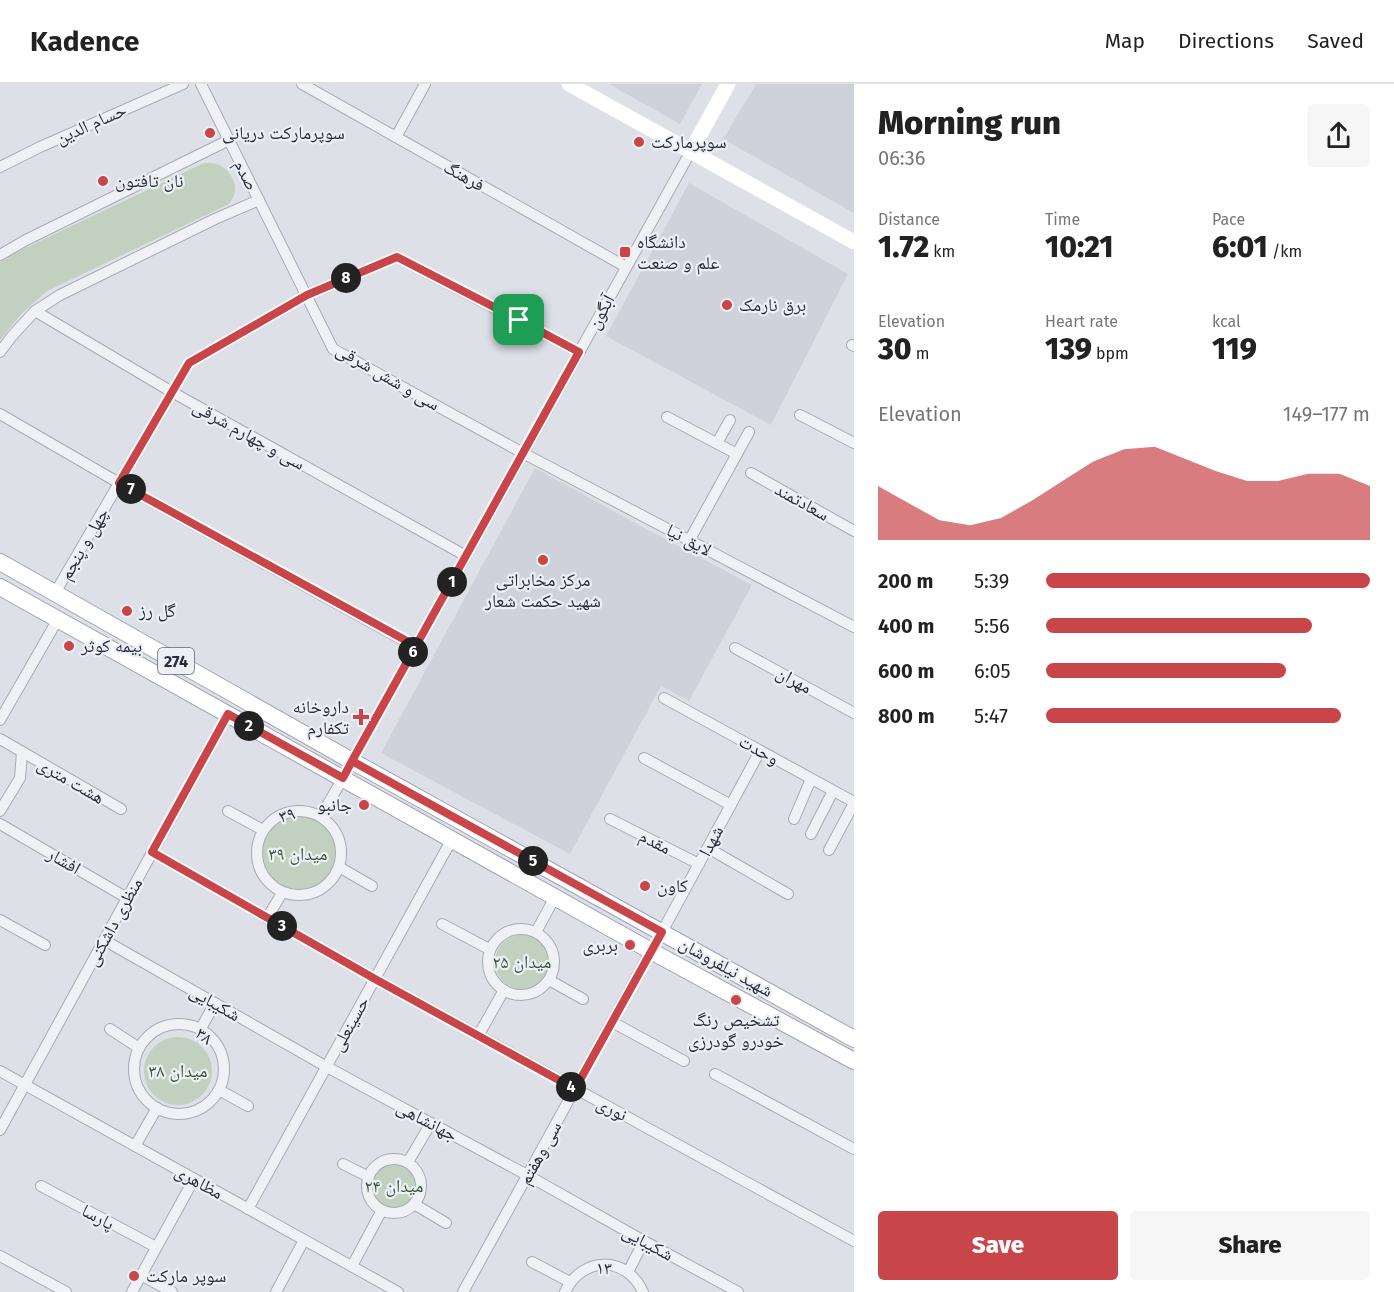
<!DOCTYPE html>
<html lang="en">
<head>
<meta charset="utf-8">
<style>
  :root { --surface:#fff; --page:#f6f6f6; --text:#222; --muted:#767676; --line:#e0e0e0; --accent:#c84549 }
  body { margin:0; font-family:"Fira Sans","Noto Naskh Arabic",sans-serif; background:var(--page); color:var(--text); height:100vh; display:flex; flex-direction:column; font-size:22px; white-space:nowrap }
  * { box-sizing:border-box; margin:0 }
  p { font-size:20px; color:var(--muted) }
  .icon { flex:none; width:33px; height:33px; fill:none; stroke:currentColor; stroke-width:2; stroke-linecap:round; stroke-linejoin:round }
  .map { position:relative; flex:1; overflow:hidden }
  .details { display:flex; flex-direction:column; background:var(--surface); width:540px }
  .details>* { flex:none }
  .pin { position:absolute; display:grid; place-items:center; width:51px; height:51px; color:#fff; margin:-26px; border-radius:12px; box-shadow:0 3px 9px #0006 }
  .km { position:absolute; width:30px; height:30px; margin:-15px; border-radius:50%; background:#222; color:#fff; font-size:16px; line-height:30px; text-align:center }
  .round { display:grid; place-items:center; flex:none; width:63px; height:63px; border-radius:6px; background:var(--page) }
  .summary { display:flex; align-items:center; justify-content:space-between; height:102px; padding:0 24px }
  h1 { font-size:33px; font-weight:800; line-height:45px }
  .figures { display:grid; grid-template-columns:repeat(3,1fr); gap:9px; height:102px; padding:6px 24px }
  .figures div { display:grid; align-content:center }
  .figures b { font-size:30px; font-weight:800 }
  .figures small { font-size:16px; font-weight:400 }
  .figures p { font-size:16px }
  .chart { height:168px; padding:12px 24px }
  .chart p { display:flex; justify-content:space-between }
  .chart svg { width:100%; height:108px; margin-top:6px; fill:var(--accent); opacity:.7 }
  .action { display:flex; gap:12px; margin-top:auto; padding:12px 24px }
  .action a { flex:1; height:69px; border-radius:6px; background:var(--accent); color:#fff; font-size:24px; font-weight:800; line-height:69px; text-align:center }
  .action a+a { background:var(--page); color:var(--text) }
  ul { padding:0 24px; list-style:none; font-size:20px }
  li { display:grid; grid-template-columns:96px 72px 1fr; align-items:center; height:45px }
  li i { height:15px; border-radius:8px; background:var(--accent) }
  header { display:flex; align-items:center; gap:36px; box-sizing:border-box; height:84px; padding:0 30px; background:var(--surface); border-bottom:2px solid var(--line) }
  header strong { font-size:28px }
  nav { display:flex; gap:33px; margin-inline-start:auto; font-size:21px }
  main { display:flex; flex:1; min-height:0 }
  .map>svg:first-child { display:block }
</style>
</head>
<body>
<header>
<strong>Kadence</strong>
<nav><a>Map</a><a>Directions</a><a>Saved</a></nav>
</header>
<main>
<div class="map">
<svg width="854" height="1208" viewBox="0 0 854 1208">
  <rect width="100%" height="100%" fill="#dde0e7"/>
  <g fill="#cfd2db">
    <path d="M609,0H702L680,40Z"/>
    <path d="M756,0H854V129L723,55Z"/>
    <path d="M689,99L848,190L771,341L606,252Z"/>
    <path d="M535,384L624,433L752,501L689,617L661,602L570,770L381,669Z"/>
  </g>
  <g fill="#c1d0bf">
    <path d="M204,79C209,79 215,79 219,81C230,86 238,100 234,111C233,115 230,117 229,120L47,207L22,229L0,256V178L15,169Z"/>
    <path d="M282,729L321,732L342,768L324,803L299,811L272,800L259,784L263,746Z"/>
    <circle cx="522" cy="878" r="27"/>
    <circle cx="178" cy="987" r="34"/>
    <circle cx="394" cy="1101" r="25"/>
  </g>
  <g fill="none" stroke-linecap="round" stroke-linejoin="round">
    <g stroke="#a6aab4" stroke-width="12">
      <g id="street">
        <path d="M201,0L333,265L523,369L854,543"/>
        <path d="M302,0L626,183"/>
        <path d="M396,53L425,0"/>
        <path d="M0,83L40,63L183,0"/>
        <path d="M0,171L26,156L229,56"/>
        <path d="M35,227L172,308L466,472"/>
        <path d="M852,261L854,262"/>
        <path d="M0,268L12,252L35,227L60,211L215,135L259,116"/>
        <path d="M0,330L119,399L416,563"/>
        <path d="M800,331L854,359"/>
        <path d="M667,333L737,370"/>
        <path d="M717,359L730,336"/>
        <path d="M751,389L854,447"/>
        <path d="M689,457L749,348"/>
        <path d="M55,509L189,279L307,211L397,173L579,268"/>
        <path d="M735,564L854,629"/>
        <path d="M664,614L854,718"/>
        <path d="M0,636L58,535"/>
        <path d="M0,655L121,725"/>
        <path d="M644,674L731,721"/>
        <path d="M352,677L691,67"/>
        <circle cx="299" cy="769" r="42"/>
        <path d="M0,727L20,694L22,668"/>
        <path d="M228,727L263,746"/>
        <path d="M321,732L343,694"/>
        <path d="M610,735L699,780"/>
        <path d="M794,735L811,695"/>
        <path d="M0,740L127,814"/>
        <path d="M811,750L833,707"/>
        <path d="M708,764L788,810"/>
        <path d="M829,766L854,719"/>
        <path d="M152,768L375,895L854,1157"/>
        <path d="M339,783L372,802"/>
        <path d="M267,834L282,809"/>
        <path d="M0,836L45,861"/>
        <path d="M442,840L489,865"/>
        <circle cx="521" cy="878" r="33"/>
        <path d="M536,848L555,813"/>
        <path d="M662,848L760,667"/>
        <path d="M104,856L327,983L527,1091L644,1157L738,1208"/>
        <path d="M549,896L583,915"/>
        <path d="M612,938L684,977"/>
        <circle cx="179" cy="985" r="45"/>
        <path d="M110,945L139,964"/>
        <path d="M200,946L215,919"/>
        <path d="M478,952L504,906"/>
        <path d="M0,987L398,1208"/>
        <path d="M715,990L854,1065"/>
        <path d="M219,1006L248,1022"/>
        <path d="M0,1046L228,630"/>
        <path d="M135,1062L157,1024"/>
        <circle cx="394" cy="1102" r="27"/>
        <path d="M408,1078L431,1039"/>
        <path d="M343,1080L369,1093"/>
        <path d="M41,1102L156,1163"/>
        <path d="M414,1120L446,1139"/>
        <path d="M248,1125L452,755"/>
        <path d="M0,1172L66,1208"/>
        <path d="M532,1178L570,1198"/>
        <path d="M352,1182L382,1126"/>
        <path d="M628,1188L644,1157"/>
        <path d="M141,1191L172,1208"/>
        <path d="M132,1208L194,1095"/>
        <path d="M276,1208L304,1156"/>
        <path d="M463,1208L651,867"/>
        <path d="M565,1208C582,1172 626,1171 643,1208"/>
      </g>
    </g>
    <g stroke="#9da3b2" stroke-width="18">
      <g id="primary">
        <path d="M0,478L352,677L854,955"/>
        <path d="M0,503L651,867L854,977"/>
      </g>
    </g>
    <use href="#street" stroke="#f0f1f5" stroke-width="10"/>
    <g stroke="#fff" stroke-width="15">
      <path d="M569,0L854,158"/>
      <path d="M691,67L728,0"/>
    </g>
    <use href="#primary" stroke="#fff" stroke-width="16"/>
  </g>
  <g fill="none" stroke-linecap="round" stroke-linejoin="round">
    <g stroke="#fff" stroke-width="12">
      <path id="route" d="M519,236L579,268L352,677L343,694L228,630L152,768L375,895L575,1005L662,848L352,677L416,562L119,399L189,279L307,211L397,173L519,236"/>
    </g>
    <use href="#route" stroke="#c84549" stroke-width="8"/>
  </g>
  <g fill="#c84549" stroke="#eceff4" stroke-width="2">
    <circle cx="210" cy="49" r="6"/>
    <circle cx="639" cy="58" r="6"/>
    <circle cx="103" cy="97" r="6"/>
    <rect x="619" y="162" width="12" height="12" rx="3"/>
    <circle cx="727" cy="221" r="6"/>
    <circle cx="543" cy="476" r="6"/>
    <circle cx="127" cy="527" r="6"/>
    <circle cx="69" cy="562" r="6"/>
    <path d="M358 624h6v6h6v6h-6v6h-6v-6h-6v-6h6z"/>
    <circle cx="364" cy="721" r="6"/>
    <circle cx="645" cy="802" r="6"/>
    <circle cx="630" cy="861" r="6"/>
    <circle cx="736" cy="916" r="6"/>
    <circle cx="134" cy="1192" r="6"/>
  </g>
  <g text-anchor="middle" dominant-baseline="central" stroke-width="4.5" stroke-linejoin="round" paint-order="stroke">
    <rect fill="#eceff4" stroke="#626673" stroke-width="1.5" x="158" y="564" width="36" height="26" rx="4.5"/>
    <g font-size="16" font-weight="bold" fill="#272c3c">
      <text x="176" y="577">274</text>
    </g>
    <g font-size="18" fill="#272c3c" stroke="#eceff4">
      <text transform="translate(91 40) rotate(-24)">حسام الدین</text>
      <text transform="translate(246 91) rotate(63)">صدم</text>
      <text transform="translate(464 92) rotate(29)">فرهنگ</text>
      <text transform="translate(601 228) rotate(-61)">آبگون</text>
      <text transform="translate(388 293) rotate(30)">سی و شش شرقی</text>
      <text transform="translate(249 351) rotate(29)">سی و چهارم شرقی</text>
      <text transform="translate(802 418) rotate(29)">سعادتمند</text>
      <text transform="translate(689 456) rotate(28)">لایق نیا</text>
      <text transform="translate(84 460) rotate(-60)">چهل و پنجم</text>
      <text transform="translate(794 596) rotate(29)">مهران</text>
      <text transform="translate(759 666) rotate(29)">وحدت</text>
      <text transform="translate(71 697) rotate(30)">هشت متری</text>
      <text transform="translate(287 731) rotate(-17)">۳۹</text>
      <text transform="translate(711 757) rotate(-62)">شهدا</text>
      <text transform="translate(655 758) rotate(27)">مقدم</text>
      <text transform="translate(64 777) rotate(30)">افشار</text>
      <text transform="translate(114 838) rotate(-61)">منظری داشکنی</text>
      <text transform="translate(726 883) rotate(29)">شهید نیلفروشان</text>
      <text transform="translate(215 919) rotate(30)">شکیبایی</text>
      <text transform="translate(350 940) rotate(-61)">حسینعلی</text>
      <text transform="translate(204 952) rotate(37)">۳۸</text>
      <text transform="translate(612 1025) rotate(28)">نوری</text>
      <text transform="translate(427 1037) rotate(28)">جهانشاهی</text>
      <text transform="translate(540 1069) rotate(-61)">سی وهفتم</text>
      <text transform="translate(199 1098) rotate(29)">مظاهری</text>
      <text transform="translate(98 1133) rotate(28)">پارسا</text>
      <text transform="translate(648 1159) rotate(29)">شکیبایی</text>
      <text x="604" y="1184">۱۳</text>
    </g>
    <g font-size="18" fill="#272c3c" stroke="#eceff4" text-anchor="start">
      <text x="222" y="49">سوپرمارکت دریانی</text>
      <text x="651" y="58">سوپرمارکت</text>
      <text x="115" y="97">نان تافتون</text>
      <text x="637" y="158">دانشگاه<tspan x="637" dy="21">علم و صنعت</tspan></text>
      <text x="739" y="221">برق نارمک</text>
      <text x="543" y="496" text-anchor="middle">مرکز مخابراتی<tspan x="543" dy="21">شهید حکمت شعار</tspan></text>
      <text x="139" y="527">گل رز</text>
      <text x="81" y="562">بیمه کوثر</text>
      <text x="349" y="623" text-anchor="end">داروخانه<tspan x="349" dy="21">تکفارم</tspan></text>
      <text x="352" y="721" text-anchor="end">جانبو</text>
      <text x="657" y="802">کاون</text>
      <text x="618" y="861" text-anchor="end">بربری</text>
      <text x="736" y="936" text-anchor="middle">تشخیص رنگ<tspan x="736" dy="21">خودرو گودرزی</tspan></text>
      <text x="146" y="1192">سوپر مارکت</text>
    </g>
    <g font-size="18" fill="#375835" stroke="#eceff4">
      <text x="298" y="770">میدان ۳۹</text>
      <text x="522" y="878">میدان ۲۵</text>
      <text x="178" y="987">میدان ۳۸</text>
      <text x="394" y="1102">میدان ۲۴</text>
    </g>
  </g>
</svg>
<div class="pin" style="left:519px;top:236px;background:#1e9e55"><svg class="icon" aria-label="arrive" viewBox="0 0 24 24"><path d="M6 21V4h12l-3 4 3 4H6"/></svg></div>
<b class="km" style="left:452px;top:498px">1</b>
<b class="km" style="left:249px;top:642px">2</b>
<b class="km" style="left:282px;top:842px">3</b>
<b class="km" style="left:571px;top:1003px">4</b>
<b class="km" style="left:533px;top:777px">5</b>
<b class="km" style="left:413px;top:568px">6</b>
<b class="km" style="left:131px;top:405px">7</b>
<b class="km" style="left:346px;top:194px">8</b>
</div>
<section class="details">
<div class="summary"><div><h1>Morning run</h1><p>06:36</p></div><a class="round"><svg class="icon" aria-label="share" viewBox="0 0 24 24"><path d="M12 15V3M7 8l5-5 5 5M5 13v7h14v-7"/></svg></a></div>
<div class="figures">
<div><p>Distance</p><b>1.72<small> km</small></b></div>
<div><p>Time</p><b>10:21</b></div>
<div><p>Pace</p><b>6:01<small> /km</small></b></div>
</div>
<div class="figures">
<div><p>Elevation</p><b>30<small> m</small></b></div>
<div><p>Heart rate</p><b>139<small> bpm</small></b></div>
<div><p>kcal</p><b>119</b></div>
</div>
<div class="chart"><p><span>Elevation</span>149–177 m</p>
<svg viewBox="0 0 160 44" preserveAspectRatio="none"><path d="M0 44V22L10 29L20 36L30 38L40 35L50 28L60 20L70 12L80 7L90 6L100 11L110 16L120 20L130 20L140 17L150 17L160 22V44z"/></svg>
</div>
<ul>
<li><b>200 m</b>5:39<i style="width:100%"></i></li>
<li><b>400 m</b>5:56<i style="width:82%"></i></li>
<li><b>600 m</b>6:05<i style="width:74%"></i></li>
<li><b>800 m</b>5:47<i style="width:91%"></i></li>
</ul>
<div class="action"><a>Save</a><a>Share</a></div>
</section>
</main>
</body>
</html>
